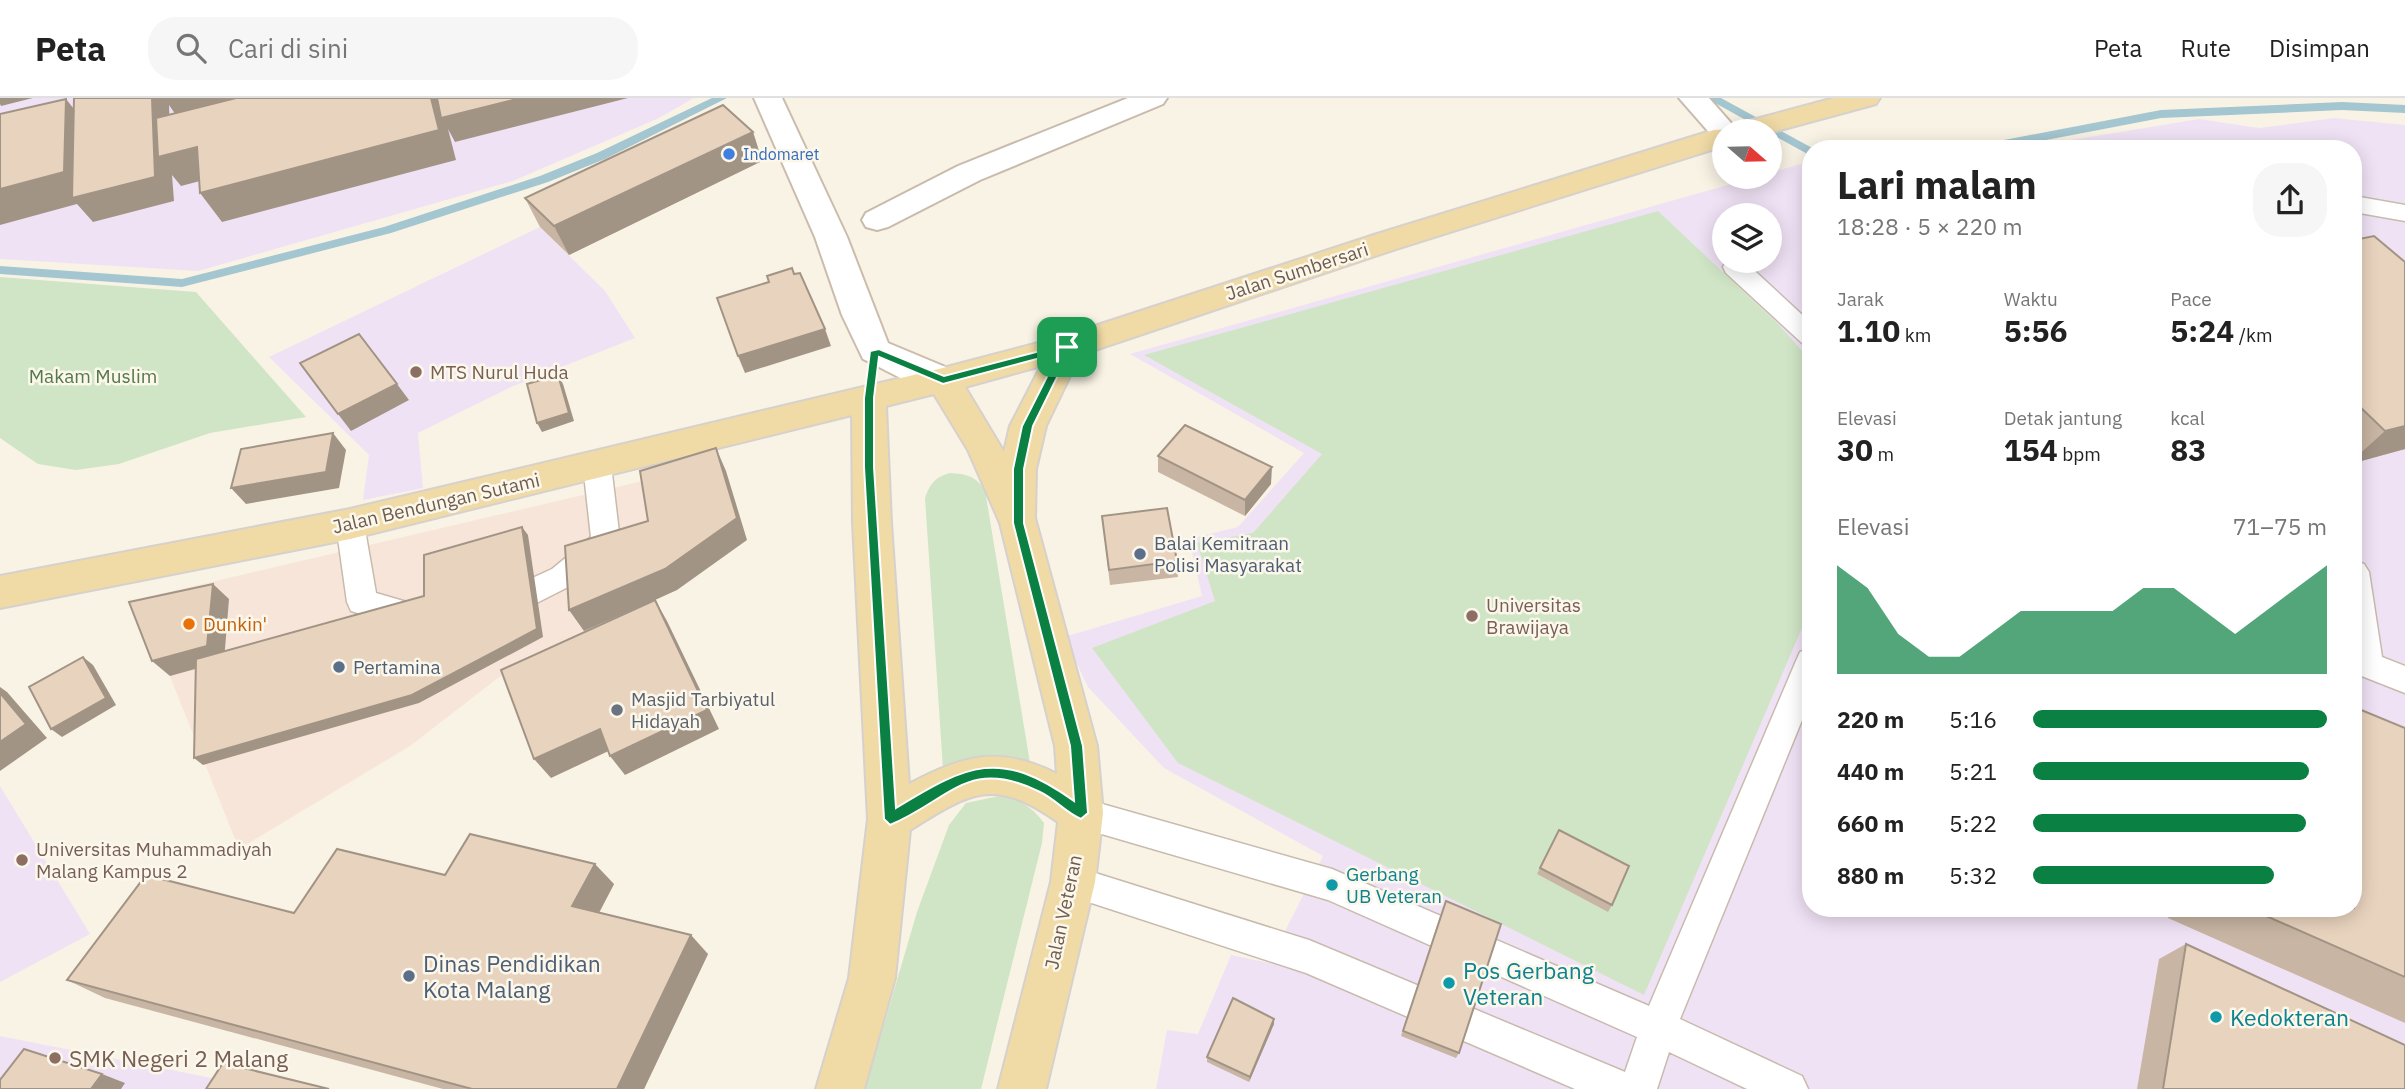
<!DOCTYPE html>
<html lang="id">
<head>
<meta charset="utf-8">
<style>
  :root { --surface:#fff; --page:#f6f6f6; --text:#222; --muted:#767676; --line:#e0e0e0; --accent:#0b8043 }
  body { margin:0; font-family:"IBM Plex Sans",sans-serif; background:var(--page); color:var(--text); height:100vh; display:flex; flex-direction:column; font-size:26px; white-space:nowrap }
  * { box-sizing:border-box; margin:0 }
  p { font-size:23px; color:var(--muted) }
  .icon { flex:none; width:38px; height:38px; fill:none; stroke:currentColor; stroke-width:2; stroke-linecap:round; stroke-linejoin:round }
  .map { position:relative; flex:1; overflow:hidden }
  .side { position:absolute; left:1802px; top:42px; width:560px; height:777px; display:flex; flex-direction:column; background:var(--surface); border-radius:28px; box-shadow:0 4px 18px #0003 }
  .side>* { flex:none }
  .needle { width:46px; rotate:110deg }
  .fabs { position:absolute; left:1712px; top:21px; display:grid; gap:14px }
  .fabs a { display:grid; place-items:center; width:70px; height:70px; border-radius:50%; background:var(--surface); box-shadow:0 4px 18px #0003; font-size:35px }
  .pin { position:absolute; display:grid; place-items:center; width:60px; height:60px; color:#fff; margin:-30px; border-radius:14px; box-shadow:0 4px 10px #0006 }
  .round { display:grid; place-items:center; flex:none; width:74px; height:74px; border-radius:28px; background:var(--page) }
  .head { display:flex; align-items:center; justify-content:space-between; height:119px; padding:0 35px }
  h1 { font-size:38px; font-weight:800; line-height:52px }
  .stats { display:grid; grid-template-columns:repeat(3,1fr); gap:10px; height:119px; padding:7px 35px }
  .stats div { display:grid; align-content:center }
  .stats b { font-size:30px; font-weight:800 }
  .stats small { font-size:19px; font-weight:400 }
  .stats p { font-size:19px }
  .chart { height:196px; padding:14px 35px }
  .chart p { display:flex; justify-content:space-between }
  .chart svg { width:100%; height:126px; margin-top:7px; fill:var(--accent); opacity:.7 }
  ul { padding:0 35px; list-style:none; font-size:23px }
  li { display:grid; grid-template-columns:112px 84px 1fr; align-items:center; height:52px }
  li i { height:18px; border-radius:9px; background:var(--accent) }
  header { display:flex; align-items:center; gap:42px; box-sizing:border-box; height:98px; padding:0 35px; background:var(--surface); border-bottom:2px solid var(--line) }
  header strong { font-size:33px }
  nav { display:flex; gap:38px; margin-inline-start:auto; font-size:24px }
  .search { width:490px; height:63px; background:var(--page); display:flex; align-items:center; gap:18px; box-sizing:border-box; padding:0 24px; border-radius:28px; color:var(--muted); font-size:26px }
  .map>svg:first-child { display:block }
</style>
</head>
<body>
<header>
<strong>Peta</strong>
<div class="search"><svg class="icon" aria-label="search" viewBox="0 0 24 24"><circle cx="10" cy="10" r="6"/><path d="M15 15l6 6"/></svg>Cari di sini</div>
<nav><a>Peta</a><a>Rute</a><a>Disimpan</a></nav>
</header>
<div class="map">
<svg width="2405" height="991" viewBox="0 0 2405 991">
  <rect width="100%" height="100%" fill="#f9f3e5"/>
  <path fill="#f8e5da" d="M726,373L747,442L677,492L524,560L410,648L239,751L139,501L647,382L652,396Z"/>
  <g fill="#f0e2f5" fill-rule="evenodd">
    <path d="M0,0H694L659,20L513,83L198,173L0,161Z"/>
    <path d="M2334,20L2405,27V991H1156L1167,932L1198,936L1231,857L1269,865L1323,758L1164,670L1088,589L1064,539L1202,498L1189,441L1238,429L1304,355L1130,256L1756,79H1769V75L1811,63V810H2354V51H2016L2199,21L2259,30ZM1724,117H1769V163H1724Z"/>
    <path d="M540,129L605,193L635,240L511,289L418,335L423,390L363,402L369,357L269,259Z"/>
    <path d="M0,688L90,836L0,884Z"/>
    <path d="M0,938L222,982L267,991H0Z"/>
  </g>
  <g fill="#d0e5c6">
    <path d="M1658,113L1777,225L1811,263V509L1644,897L1178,665L1092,550L1215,503L1197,445L1253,435L1322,356L1144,257Z"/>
    <path d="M0,179L196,194L306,319L210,335L119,366L76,372L38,366L0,340Z"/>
    <path d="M950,375C967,376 975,378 985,392L1030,665L1001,658L971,662L943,671L925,400C930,386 935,379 950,375Z"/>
    <path d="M999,698C1021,702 1030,707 1044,725L1042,745L981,991H865L917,814L949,727L966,705Z"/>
  </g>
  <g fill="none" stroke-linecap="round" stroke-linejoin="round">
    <g fill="#a4c6d0" fill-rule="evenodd">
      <path d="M712,0H727L605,61L548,84L391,135L182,189L0,176V168L182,181L384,129L540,78L597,55Z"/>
      <path d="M1706,0H1721L1814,51H1811V58Z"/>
      <path d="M2342,4L2405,7V15L2342,12L2161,20L1999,51H1972L1978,47L2161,12Z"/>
    </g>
    <g stroke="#c8bbad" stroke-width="3">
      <g id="lane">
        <path d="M2354,98L2405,107V123L2354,114Z"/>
        <path d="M1726,163H1744L1811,225V248L1802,245L1726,175L1723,169Z"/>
        <path d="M597,356L607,360L611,367L620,443L616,451L572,487L511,518L500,521L489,518L485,509L489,500L552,471L591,439L583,367L587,360Z"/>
        <path d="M350,415L360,418L364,426L376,495L431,511L435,520L431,529L420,533L351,513L347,504L336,426L340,418Z"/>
        <path d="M2354,462L2364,466L2369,474L2382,559L2405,568V595L2354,575Z"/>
        <path d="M1811,550V600L1680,921L1802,978L1808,991H1747L1669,954L1657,991H1575L1306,875L1061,795L1056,784L1061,773L1073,768L1309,842L1625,974L1637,939L1328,802L1081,730L1069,726L1064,715L1069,704L1081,700L1332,771L1649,908L1796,563L1800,554Z"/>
      </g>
    </g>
    <g stroke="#c8bbad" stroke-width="4">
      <g id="street">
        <path d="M1128,0H1167L1163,6L980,82L888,129L877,132L866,129L862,122L866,115L958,68Z"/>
        <path d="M1679,0H1709L1738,33H1724V43L1714,40Z"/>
      </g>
    </g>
    <g stroke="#cbbcac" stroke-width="4">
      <path id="secondary" d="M754,0H782L847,139L888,245L955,273L960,282L955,291C928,299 889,273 863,261L842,217L815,139Z"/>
    </g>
    <g stroke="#d6d1cd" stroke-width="4">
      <path id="primary" d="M1834,0H1880L1876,6L1769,35L1724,33V48L1399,150L1080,257L1046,328L1036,371L1035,420L1097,648L1103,715L1095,784L1046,991H998L1051,784L1058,724C994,679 972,693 910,732L895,880L864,991H816L849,880L868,721L853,425L852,317L350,441L0,510V478L350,411L943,270L1061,239L1377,136L1714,32L1731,31L1734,27ZM1041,268L1010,328L1004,354L965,289ZM934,296L968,352L1000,425L1055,648L1057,676C1000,647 964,657 909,686L891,425L886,308Z"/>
    </g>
    <use href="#lane" fill="#fff" fill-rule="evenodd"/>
    <use href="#street" fill="#fff" fill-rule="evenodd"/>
    <use href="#secondary" fill="#fff" fill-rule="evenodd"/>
    <use href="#primary" fill="#f0daa6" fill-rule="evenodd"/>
  </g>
  <g fill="#c8b5a3">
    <path d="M753,34L762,63L569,157L540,129L525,100Z"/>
    <path d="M2354,142L2405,164V351L2354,365Z"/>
    <path d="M1158,358L1271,386L1245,418L1158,374Z"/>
    <path d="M1102,418L1177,463L1178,479L1110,487Z"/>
    <path d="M2405,630V925L2168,820L2170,810H2354Z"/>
    <path d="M1559,732L1612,807L1608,814L1537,776Z"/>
    <path d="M445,777L614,786L599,815L708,856L644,991H443L105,900L67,882L294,815Z"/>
    <path d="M1443,809L1459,955L1456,960L1401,938Z"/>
    <path d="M2186,846L2405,991H2137L2159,861Z"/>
    <path d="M1274,921V926L1249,984L1207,964V959Z"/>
  </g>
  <g fill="#a29485">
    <path d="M0,0H33L1,8L0,6Z"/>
    <path d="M152,0H258L178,20L169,7L171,56L197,49L219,78L181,88L172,77L174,103L93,124L77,106L0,127V91L66,1L89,30Z"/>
    <path d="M431,0H628L455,44L448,31L456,62L222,124L200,95Z"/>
    <path d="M753,34L762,63L569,157L554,128Z"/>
    <path d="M825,231L831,248L745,275L738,258Z"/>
    <path d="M558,277L563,286L574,323L542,334L537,325Z"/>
    <path d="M397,286L409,302L351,333L338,316Z"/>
    <path d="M2405,328V351L2354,365V361L2385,333Z"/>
    <path d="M333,335L346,352L339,390L246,406L231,390Z"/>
    <path d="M716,350L726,373L747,442L677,492L655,502L667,523L719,631L625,677L610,658L655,502L584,533L569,512Z"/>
    <path d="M1272,369L1271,386L1245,418V402Z"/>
    <path d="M522,429L528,437L543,539L419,605L203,667L194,660Z"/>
    <path d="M213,486L229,501L224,563L170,578L152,563Z"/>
    <path d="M83,559L93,567L116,607L62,639L51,631Z"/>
    <path d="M0,589L7,594L47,640L0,673Z"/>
    <path d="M600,631L615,650L551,680L534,661Z"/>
    <path d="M595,766L614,786L592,828L572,808Z"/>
    <path d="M691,837L708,856L644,991H617Z"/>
    <path d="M1274,921V926L1249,984L1250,979Z"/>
    <path d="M102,976L125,985L121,991H91Z"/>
  </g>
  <g fill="#e8d3be" stroke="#a29485" stroke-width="2">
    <path d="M74,0H152L155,79L72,100Z"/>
    <path d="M236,0H431L439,32L200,95L197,49L158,59L156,20Z"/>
    <path d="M437,0H521L441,20Z"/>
    <path d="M66,1L64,74L0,91V16Z"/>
    <path d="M723,7L753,34L554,128L525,100Z"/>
    <path d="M2374,138L2405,164V328L2385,333L2354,303V142Z"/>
    <path d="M792,170L794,176L800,175L825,231L738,258L717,200L769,184L767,178Z"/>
    <path d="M359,236L397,286L338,316L300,265Z"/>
    <path d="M558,277L569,315L537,325L527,286Z"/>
    <path d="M1185,327L1272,369L1245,402L1158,358Z"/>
    <path d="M333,335L326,374L231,390L241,351Z"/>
    <path d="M716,350L737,420L665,471L569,512L565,448L648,423L640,373Z"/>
    <path d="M1167,410L1177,463L1109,472L1102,418Z"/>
    <path d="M522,429L537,531L412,597L194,660L196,561L424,498V457Z"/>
    <path d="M213,486L207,548L152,563L129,504Z"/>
    <path d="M655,502L707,612L610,658L600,631L534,661L501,572Z"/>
    <path d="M83,559L106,600L51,631L29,589Z"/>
    <path d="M0,595L26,626L0,644Z"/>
    <path d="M2354,609L2405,630V879L2248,810H2354Z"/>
    <path d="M1559,732L1629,768L1612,807L1540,770Z"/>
    <path d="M470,736L595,766L572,808L691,837L617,991H472L67,882L146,777L294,815L337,751L445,777Z"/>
    <path d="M1446,803L1501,826L1459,955L1403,933Z"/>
    <path d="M2186,846L2405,947V991H2163Z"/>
    <path d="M1233,900L1274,921L1250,979L1207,959Z"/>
    <path d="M24,951L102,976L91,991H0V982Z"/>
    <path d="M223,965L329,991H206Z"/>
  </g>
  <path fill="#0b8043" stroke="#fff" stroke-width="2" fill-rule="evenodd" d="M1067,246L1072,249L1033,328L1024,371V425L1083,648L1088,715L1081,721C1066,715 1055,701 1040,694C968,658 950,702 890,727L884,721L864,369V300L870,253L879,251L944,278ZM1059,255L1022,328L1013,371V425L1070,648L1074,703C1000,650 968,666 896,710L874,369V300L879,259L943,286Z"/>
  <circle fill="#3f7fe0" stroke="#fcf7eb" stroke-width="2.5" cx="729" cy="56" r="7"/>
  <g fill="#8d6e63" stroke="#fcf7eb" stroke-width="2.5">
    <circle cx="416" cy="274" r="7"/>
    <circle cx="1472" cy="518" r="7"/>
    <circle cx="22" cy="762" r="7"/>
    <circle cx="55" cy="960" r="7"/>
  </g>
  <g fill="#5c6f8a" stroke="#fcf7eb" stroke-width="2.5">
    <circle cx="1140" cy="456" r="7"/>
    <circle cx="339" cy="569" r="7"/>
    <circle cx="409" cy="878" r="7"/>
  </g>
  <circle fill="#e8710a" stroke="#fcf7eb" stroke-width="2.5" cx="189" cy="526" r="7"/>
  <circle fill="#6b7280" stroke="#fcf7eb" stroke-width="2.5" cx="617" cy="612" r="7"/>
  <g fill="#0f9aa8" stroke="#fcf7eb" stroke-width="2.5">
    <circle cx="1332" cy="787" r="7"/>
    <circle cx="1449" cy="885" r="7"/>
    <circle cx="2216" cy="919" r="7"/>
  </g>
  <g text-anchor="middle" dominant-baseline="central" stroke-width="5" stroke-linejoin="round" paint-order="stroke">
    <g font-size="16" fill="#366cbe" stroke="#fcf7eb" text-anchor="start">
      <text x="743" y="56">Indomaret</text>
    </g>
    <g font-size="19" fill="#6e5c4e" stroke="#fcf7eb">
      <text transform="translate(1297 173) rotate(-18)">Jalan Sumbersari</text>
      <text transform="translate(436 405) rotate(-13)">Jalan Bendungan Sutami</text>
      <text transform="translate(1063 814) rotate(-78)">Jalan Veteran</text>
    </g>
    <g font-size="19" fill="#785e54" stroke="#fcf7eb" text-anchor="start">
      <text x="430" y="274">MTS Nurul Huda</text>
      <text x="1486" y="507">Universitas<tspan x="1486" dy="22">Brawijaya</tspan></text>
      <text x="36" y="751">Universitas Muhammadiyah<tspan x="36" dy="22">Malang Kampus 2</tspan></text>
    </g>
    <g font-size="19" fill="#54794a" stroke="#fcf7eb">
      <text x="93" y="278">Makam Muslim</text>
    </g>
    <g font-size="19" fill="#4e5e75" stroke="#fcf7eb" text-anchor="start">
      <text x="1154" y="445">Balai Kemitraan<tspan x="1154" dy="22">Polisi Masyarakat</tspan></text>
      <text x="353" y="569">Pertamina</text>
    </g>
    <g font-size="19" fill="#c56008" stroke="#fcf7eb" text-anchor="start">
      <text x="203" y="526">Dunkin'</text>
    </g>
    <g font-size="19" fill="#5b616d" stroke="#fcf7eb" text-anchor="start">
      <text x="631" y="601">Masjid Tarbiyatul<tspan x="631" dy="22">Hidayah</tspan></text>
    </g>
    <g font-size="19" fill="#0d838f" stroke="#fcf7eb" text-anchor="start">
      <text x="1346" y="776">Gerbang<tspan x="1346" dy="22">UB Veteran</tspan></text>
    </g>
    <g font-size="23" fill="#4e5e75" stroke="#fcf7eb" text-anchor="start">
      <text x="423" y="865">Dinas Pendidikan<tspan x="423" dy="26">Kota Malang</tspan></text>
    </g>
    <g font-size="23" fill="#0d838f" stroke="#fcf7eb" text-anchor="start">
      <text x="1463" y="872">Pos Gerbang<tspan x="1463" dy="26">Veteran</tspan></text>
      <text x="2230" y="919">Kedokteran</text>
    </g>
    <g font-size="23" fill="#785e54" stroke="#fcf7eb" text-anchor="start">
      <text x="69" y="960">SMK Negeri 2 Malang</text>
    </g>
  </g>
</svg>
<div class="fabs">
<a><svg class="needle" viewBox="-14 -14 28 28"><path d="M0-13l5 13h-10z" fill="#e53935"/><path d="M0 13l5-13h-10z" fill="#767676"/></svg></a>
<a><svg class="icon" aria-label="layers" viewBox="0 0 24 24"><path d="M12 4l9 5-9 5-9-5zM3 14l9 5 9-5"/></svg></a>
</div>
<div class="pin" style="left:1067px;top:249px;background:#1e9e55"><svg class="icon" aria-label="arrive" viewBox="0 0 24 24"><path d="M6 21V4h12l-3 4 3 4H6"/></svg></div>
<section class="side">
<div class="head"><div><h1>Lari malam</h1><p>18:28 · 5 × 220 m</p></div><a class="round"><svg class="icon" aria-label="share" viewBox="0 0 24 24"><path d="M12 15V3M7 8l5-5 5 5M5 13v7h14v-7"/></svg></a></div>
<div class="stats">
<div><p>Jarak</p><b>1.10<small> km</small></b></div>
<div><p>Waktu</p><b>5:56</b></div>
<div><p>Pace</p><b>5:24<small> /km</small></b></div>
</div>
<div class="stats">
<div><p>Elevasi</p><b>30<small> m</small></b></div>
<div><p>Detak jantung</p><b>154<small> bpm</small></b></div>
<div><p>kcal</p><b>83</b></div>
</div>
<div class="chart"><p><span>Elevasi</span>71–75 m</p>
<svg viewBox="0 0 160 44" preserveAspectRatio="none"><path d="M0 44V6L10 14L20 30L30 38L40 38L50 30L60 22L70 22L80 22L90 22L100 14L110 14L120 22L130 30L140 22L150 14L160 6V44z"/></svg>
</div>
<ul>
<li><b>220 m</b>5:16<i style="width:100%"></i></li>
<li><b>440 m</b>5:21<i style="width:94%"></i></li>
<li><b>660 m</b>5:22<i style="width:93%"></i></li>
<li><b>880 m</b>5:32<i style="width:82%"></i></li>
</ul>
</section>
</div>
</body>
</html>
